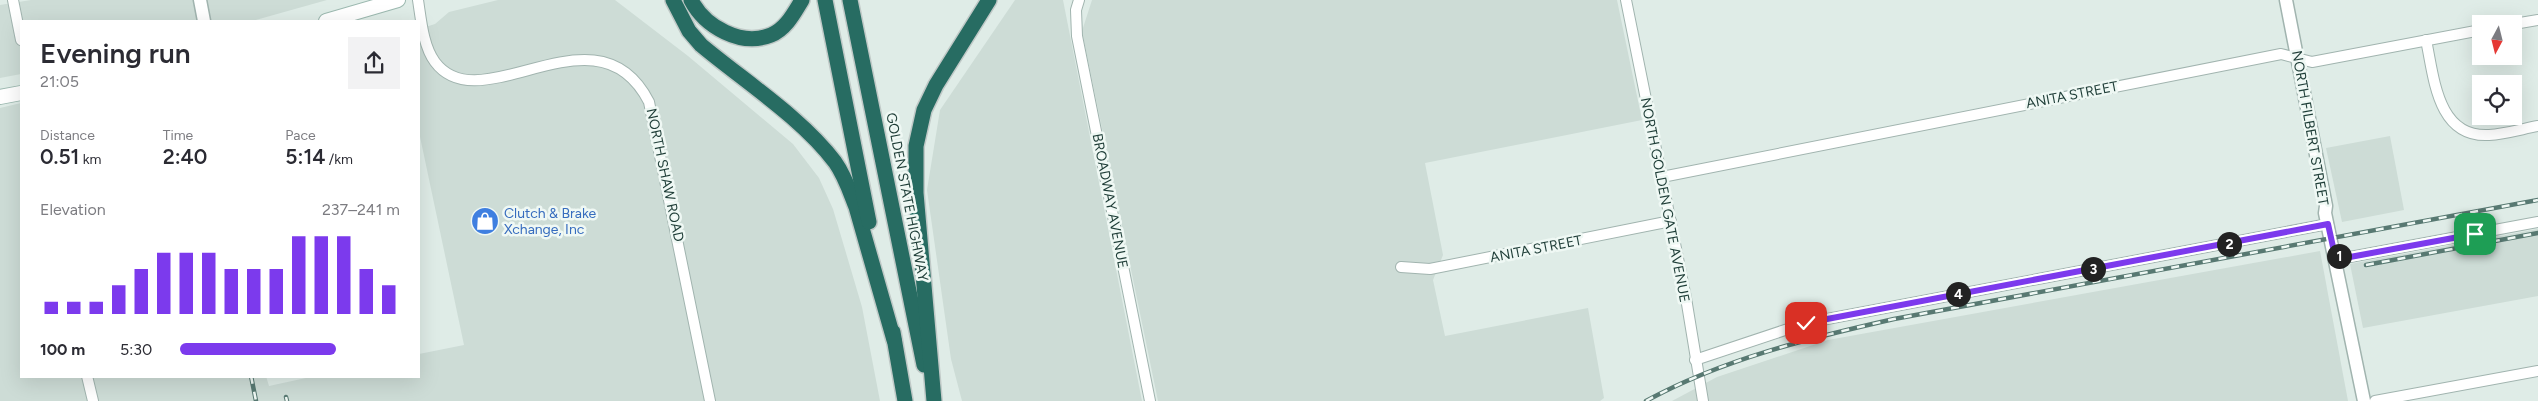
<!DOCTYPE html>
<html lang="en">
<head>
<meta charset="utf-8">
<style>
  :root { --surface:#fff; --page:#f2f2f3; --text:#2b2b33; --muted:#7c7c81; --accent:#7c3aed }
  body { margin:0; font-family:Figtree,sans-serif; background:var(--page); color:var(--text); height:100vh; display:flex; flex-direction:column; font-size:19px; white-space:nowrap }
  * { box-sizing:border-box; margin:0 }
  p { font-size:16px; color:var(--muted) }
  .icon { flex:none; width:28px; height:28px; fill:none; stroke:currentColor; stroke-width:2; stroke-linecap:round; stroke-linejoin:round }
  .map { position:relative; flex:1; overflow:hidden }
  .drawer { position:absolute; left:20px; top:20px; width:400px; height:358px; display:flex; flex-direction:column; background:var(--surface); border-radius:0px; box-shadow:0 5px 20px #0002 }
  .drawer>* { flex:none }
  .needle { width:32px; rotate:187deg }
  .fabs { position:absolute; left:2472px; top:15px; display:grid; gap:10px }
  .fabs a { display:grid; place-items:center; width:50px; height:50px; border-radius:0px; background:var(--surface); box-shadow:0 5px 20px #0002; font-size:25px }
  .pin { position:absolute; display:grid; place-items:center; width:42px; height:42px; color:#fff; margin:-21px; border-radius:10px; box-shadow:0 2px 8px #0006 }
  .km { position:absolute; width:25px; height:25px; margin:-12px; border-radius:50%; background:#222; color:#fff; font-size:14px; line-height:25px; text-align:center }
  .round { display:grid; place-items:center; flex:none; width:52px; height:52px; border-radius:0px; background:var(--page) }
  .overview { display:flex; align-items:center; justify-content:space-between; height:85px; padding:0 20px }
  h1 { font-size:28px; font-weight:600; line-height:38px }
  .figures { display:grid; grid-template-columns:repeat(3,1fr); gap:8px; height:85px; padding:5px 20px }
  .figures div { display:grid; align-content:center }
  .figures b { font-size:21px; font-weight:600 }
  .figures small { font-size:14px; font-weight:400 }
  .figures p { font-size:14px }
  .chart { height:140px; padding:10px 20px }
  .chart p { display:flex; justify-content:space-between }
  .chart svg { width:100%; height:90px; margin-top:5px; stroke:var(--accent); stroke-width:6 }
  ul { padding:0 20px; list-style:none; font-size:16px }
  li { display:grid; grid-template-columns:80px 60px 1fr; align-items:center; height:38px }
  li i { height:12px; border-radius:6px; background:var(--accent) }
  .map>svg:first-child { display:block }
</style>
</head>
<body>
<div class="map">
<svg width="2538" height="401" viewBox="0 0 2538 401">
  <rect width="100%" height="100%" fill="#dfece7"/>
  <g fill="#cddcd6">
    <path d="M31,0H327L252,21H21V74L0,78V5Z"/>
    <path d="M498,0H615L688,56L793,144L819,178L833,209L862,307L880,401H0V108L21,103V376H266L269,386L315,376H419V354L464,345L419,132V29L435,24L449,12Z"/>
    <path d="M1015,0H1063L1142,401H962L951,359L927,190L940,110Z"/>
    <path d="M1092,0H1617L1642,120L1425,163L1443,255L1433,280L1445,336L1588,308L1604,398L1600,401H1158L1082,31Z"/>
    <path d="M2390,136L2404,210L2342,222L2326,148Z"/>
    <path d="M2538,229V296L2363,328L2350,264Z"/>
    <path d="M2320,251L2348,401H1672L1717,377L1828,340Z"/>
  </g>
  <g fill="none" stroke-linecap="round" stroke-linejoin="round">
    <g stroke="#a1b4af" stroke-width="12">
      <g id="minor">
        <path d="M13,0L21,40"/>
        <path d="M418,0C421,19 423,46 435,62C481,124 597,0 649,102L710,401"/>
        <path d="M1079,0L1076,10L1077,36L1150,401"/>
        <path d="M1626,0L1686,298L1703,401"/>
        <path d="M2514,24L2538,20"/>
        <path d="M2426,40C2434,77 2437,138 2489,135C2505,134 2522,129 2538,126"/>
        <path d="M1662,177L2281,54L2312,62L2481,30"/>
        <path d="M2335,256L2350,257L2538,222"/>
        <path d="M1401,267L1430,269L1671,221"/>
        <path d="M1695,360L1806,323L2328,224"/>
        <path d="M87,376L93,401"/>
        <path d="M2375,401L2538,371"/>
      </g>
    </g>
    <g stroke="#a1b4af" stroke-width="15">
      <g id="tertiary">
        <path d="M200,0L204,21"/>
        <path d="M2286,0L2326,206L2325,213L2364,401"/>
      </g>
    </g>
    <g stroke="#9cb9b0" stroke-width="16">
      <g id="secondary">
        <path d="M326,21L398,0"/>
        <path d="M0,97L21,93"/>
      </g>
    </g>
    <g stroke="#c0c9c7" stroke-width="18">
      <g id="motorway">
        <path d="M673,0L689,31L701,45C744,81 802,118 835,162C845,176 850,192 856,207L894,340"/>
        <path d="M691,0C705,27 741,47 771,35C786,29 794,13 802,0"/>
        <path d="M825,0L869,222"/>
        <path d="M850,0L924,365"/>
        <path d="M893,332L905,401"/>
        <path d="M934,401L916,193V146L924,110L936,85L989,0"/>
      </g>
    </g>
    <use href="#minor" stroke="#fff" stroke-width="10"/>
    <use href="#tertiary" stroke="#fff" stroke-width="12"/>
    <use href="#secondary" stroke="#fff" stroke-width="14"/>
    <use href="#motorway" stroke="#276c62" stroke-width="15"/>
    <g stroke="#587972" stroke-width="4.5">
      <g id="rail">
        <path d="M2366,265L2538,233"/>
        <path d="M251,376L256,401"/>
        <path d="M286,397L287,401"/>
        <path d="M1646,401C1723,359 1810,338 1894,319L2538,200"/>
      </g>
    </g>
    <use href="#rail" stroke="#eff8f4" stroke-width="2.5" stroke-dasharray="8" stroke-linecap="butt"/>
  </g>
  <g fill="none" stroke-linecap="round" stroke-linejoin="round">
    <g stroke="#fff" stroke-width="10">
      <path id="route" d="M1806,323L2328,224L2335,256L2350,257L2475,234"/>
    </g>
    <use href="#route" stroke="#7c3aed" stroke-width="6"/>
  </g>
  <defs>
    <g id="shop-disc" transform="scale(1.4375)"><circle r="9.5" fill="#3f7fe0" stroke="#eff8f4"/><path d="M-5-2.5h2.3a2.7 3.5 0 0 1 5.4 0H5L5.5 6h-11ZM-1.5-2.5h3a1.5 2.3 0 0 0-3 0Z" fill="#fff"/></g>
  </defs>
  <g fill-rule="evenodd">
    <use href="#shop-disc" x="485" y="221"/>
  </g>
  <g text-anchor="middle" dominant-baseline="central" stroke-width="5" stroke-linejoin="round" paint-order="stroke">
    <g font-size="14" fill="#1e3d37" stroke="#eff8f4">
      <text transform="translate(2072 95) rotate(-11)">ANITA STREET</text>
      <text transform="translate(2310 128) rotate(80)">NORTH FILBERT STREET</text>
      <text transform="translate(665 175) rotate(78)">NORTH SHAW ROAD</text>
      <text transform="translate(907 197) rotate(79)">GOLDEN STATE HIGHWAY</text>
      <text transform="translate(1665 200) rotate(79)">NORTH GOLDEN GATE AVENUE</text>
      <text transform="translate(1110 201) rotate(79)">BROADWAY AVENUE</text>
      <text transform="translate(1536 249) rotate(-11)">ANITA STREET</text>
    </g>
    <g font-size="14" fill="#366cbe" stroke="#eff8f4" text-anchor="start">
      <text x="504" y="213">Clutch &amp; Brake<tspan x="504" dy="16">Xchange, Inc</tspan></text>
    </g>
  </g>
</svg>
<div class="fabs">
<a><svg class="needle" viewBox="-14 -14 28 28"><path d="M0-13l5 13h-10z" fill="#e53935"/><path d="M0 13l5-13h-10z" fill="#7c7c81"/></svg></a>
<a><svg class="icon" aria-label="locate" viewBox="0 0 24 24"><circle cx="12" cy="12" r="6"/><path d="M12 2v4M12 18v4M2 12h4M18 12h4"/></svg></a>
</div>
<div class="pin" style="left:2475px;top:234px;background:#1e9e55"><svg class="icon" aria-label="arrive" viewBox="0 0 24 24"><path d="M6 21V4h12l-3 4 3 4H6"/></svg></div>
<div class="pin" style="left:1806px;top:323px;background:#d93025"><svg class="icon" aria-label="check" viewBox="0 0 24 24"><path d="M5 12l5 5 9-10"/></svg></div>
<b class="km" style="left:2339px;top:256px">1</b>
<b class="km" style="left:2229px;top:244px">2</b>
<b class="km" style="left:2093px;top:269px">3</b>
<b class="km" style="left:1958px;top:294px">4</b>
<section class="drawer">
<div class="overview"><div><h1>Evening run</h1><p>21:05</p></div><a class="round"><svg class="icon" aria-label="share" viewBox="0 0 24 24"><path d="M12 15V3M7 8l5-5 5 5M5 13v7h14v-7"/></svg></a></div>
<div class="figures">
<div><p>Distance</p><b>0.51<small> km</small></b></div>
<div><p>Time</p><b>2:40</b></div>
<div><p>Pace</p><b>5:14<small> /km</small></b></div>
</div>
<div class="chart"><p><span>Elevation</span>237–241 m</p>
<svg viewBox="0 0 160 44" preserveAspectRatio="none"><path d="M5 44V38M15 44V38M25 44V38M35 44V30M45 44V22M55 44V14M65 44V14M75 44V14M85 44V22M95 44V22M105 44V22M115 44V6M125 44V6M135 44V6M145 44V22M155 44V30"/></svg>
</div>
<ul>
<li><b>100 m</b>5:30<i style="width:71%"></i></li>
</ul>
</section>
</div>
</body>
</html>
